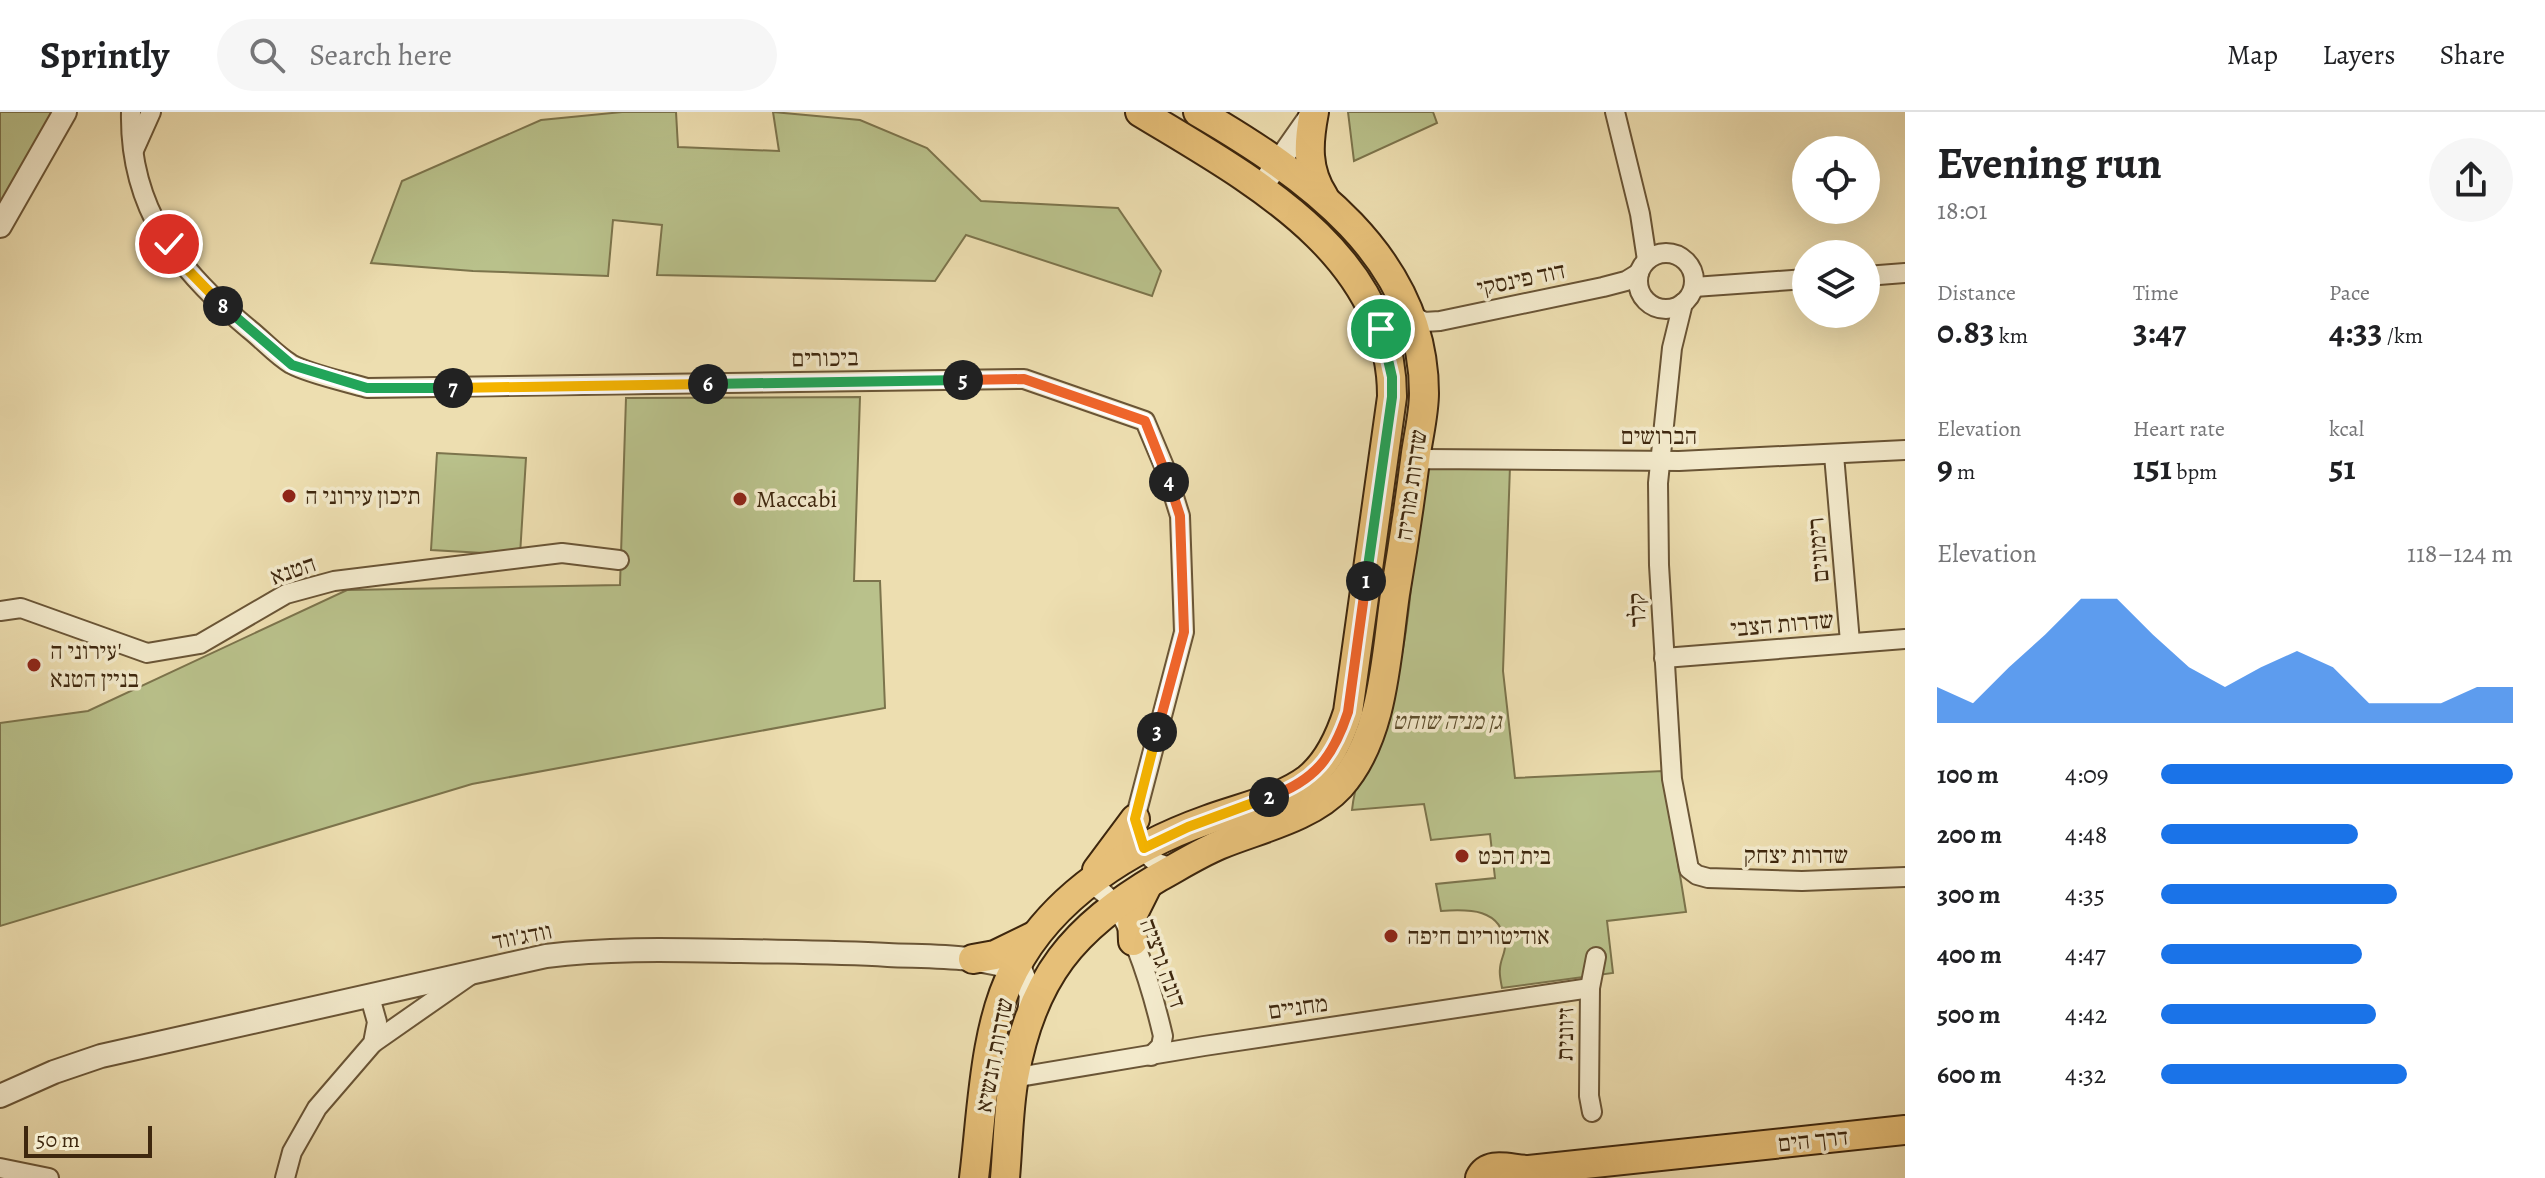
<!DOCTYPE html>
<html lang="en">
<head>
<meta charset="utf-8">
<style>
  :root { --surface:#fff; --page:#f6f6f6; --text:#202124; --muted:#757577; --line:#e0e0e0; --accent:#1a73e8 }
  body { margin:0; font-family:Alegreya,"Frank Ruhl Libre",serif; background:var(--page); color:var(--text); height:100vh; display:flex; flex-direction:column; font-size:30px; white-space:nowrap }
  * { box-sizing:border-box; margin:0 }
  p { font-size:26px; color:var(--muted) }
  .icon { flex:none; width:44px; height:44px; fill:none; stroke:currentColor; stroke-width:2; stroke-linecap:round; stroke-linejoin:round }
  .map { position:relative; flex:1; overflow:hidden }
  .panel { display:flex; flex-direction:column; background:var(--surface); width:640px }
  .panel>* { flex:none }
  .tools { position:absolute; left:1792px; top:24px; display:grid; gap:16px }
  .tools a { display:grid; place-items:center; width:88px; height:88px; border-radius:50%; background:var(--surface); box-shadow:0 8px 32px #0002; font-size:40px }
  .scale { position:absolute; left:24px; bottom:20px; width:128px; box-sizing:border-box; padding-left:8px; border:4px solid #3e270e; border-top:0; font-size:22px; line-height:28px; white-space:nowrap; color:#3e270e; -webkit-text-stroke:6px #f3eacc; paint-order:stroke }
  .pin { position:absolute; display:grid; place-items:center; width:68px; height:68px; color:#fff; margin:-34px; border:4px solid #fff; border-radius:50%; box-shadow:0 2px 8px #0007 }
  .km { position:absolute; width:40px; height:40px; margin:-20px; border-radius:50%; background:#222; color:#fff; font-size:22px; line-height:40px; text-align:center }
  .round { display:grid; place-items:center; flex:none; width:84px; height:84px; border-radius:42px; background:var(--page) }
  .headline { display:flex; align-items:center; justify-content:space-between; height:136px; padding:0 32px }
  h1 { font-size:44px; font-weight:600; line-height:60px }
  .figures { display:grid; grid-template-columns:repeat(3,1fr); gap:12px; height:136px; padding:8px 32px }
  .figures div { display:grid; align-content:center }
  .figures b { font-size:34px; font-weight:600 }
  .figures small { font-size:22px; font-weight:400 }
  .figures p { font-size:22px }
  .chart { height:224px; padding:16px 32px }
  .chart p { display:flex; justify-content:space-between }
  .chart svg { width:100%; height:144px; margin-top:8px; fill:var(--accent); opacity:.7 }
  ul { padding:0 32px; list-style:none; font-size:26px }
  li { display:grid; grid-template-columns:128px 96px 1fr; align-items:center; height:60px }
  li i { height:20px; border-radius:10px; background:var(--accent) }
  header { display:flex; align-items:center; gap:48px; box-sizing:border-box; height:112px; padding:0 40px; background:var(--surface); border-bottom:2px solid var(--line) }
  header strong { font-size:38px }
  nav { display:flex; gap:44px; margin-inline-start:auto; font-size:28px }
  .search { width:560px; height:72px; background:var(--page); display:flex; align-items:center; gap:20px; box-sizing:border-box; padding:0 28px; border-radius:44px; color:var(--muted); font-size:30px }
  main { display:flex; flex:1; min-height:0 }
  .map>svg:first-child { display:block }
</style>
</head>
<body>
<header>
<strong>Sprintly</strong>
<div class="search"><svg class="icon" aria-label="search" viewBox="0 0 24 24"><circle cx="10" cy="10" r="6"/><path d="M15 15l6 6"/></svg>Search here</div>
<nav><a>Map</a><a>Layers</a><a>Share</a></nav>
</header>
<main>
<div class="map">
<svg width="1905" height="1066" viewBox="0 0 1905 1066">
  <rect width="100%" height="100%" fill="#eddeb0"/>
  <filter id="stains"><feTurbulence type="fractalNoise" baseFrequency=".0025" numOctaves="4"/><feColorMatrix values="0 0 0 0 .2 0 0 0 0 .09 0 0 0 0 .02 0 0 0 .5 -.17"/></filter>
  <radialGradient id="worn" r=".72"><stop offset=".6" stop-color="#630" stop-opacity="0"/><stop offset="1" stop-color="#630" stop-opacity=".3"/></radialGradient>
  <g fill="#b9c18b" stroke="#7c744c" stroke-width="2">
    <path d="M0,0H59L0,94Z"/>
    <path d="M622,0H676L678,35L779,39L773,0L860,8L927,36L981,89L1118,96L1161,159L1152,184L966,123L935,169L657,163L662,113L613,108L608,164L473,159L371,151L402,69L541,8Z"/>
    <path d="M1348,0H1433L1437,11L1354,49Z"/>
    <path d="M860,285L854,469H880L885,596L472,672L0,814V611L88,599L347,478L620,473L626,286Z"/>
    <path d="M437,341L526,346L520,443L431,438Z"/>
    <path d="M1429,354H1510L1503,559L1515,666L1663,659L1686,800L1607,809L1613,861L1502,876C1501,870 1499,862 1500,857C1500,848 1506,840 1505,832C1502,796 1468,797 1441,799L1436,772L1495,766L1490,722L1431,728L1424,692L1352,698C1357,651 1383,620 1394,577C1413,508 1413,434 1419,363Z"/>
  </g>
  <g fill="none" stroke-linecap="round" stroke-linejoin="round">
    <g stroke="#6a5536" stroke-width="22">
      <g id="minor">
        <path d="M131,0C129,97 178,158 249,217C263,228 276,243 291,252C309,262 347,270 367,276L1024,267L1145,309L1166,359L1180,404L1184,520L1135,707C1140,732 1148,758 1178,754"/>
        <path d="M1615,0L1640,102L1647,148"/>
        <path d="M134,38L151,0"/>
        <circle cx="1666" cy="169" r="28"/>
        <path d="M1866,164L1905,161"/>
        <path d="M1694,175L1806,167"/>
        <path d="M1683,191L1672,236L1658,371L1659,453L1672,667L1689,757L1697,763L1708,766L1802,769L1905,765"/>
        <path d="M1413,204L1424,210L1440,209L1603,175L1626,169L1639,161"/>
        <path d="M1834,343L1850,530"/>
        <path d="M1415,352L1426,347L1679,349L1905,338"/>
        <path d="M0,499L21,496L147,541L200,532L286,482L334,469L562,441L619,448"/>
        <path d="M1664,546L1905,527"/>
        <path d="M1086,773C1126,774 1155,890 1163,924L1161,934L1151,944"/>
        <path d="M373,931L469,864"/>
        <path d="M1013,966L1204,934L1590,876"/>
        <path d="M1592,1000L1589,984L1590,876L1596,845"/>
        <path d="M0,1056L49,1066"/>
        <path d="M285,1066L292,1040L317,996L373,931L377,910L370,885"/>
      </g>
    </g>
    <g stroke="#6a5536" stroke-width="26">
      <g id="tertiary">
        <path d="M1269,64L1313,1"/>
        <path d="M0,114L65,0"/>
        <path d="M0,984L54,960L101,944L546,844C611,836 676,838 741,839C790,840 839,840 888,843C932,845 979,843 1021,859L1031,883L1029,903"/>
      </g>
    </g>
    <g stroke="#3e270e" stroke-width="32">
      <g id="primary">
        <path d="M1314,0C1308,31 1306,58 1324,85"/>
        <path d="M1097,758L1135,707"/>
        <path d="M1133,829L1132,804L1147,774"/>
        <path d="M973,847L995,843L1034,824"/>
        <path d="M974,1066C982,1002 984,915 1014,858C1052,784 1131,735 1207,708C1239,696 1280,688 1308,667C1329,650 1340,625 1348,600L1392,285C1393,141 1247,65 1140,0"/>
        <path d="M1005,1066C1008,1033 1008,998 1014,965C1032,865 1073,816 1159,765C1179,754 1198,742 1219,733C1257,717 1311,706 1340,674C1384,625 1386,544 1395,482C1403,435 1410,388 1416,341C1419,321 1424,300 1424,281C1424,144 1304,62 1198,0"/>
        <path d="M1480,1066C1489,1048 1511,1058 1529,1058L1905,1018"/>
      </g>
    </g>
    <use href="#minor" stroke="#f3eacc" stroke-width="18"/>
    <use href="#tertiary" stroke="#f3eacc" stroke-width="22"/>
    <use href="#primary" stroke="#e6bf78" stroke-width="28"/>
  </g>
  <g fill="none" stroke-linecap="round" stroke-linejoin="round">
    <g stroke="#fff" stroke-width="16">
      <path id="split-1" d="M1366,469L1392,285V265L1381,217"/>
    </g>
    <g stroke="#fff" stroke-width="16">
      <path id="split-2" d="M1269,685C1315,669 1333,645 1348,600L1366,469"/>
    </g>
    <g stroke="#fff" stroke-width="16">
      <path id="split-3" d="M1157,620L1135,707L1144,736L1188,715L1269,685"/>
    </g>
    <g stroke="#fff" stroke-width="16">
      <path id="split-4" d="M1157,620L1184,520L1180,404L1169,370"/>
    </g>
    <g stroke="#fff" stroke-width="16">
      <path id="split-5" d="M963,268L1024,267L1145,309L1169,370"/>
    </g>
    <g stroke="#fff" stroke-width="16">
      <path id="split-6" d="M708,272L963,268"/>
    </g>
    <g stroke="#fff" stroke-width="16">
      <path id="split-7" d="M453,276L708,272"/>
    </g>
    <g stroke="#fff" stroke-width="16">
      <path id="split-8" d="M223,194L292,253L367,276H453"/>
    </g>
    <g stroke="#fff" stroke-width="16">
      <path id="split-9" d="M169,132L189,159L223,194"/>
    </g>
    <use href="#split-1" stroke="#22a559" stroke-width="10"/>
    <use href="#split-2" stroke="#f0652b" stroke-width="10"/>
    <use href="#split-3" stroke="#f5b400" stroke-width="10"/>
    <use href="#split-4" stroke="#f0652b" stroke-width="10"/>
    <use href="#split-5" stroke="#f0652b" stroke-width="10"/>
    <use href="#split-6" stroke="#22a559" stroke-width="10"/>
    <use href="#split-7" stroke="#f5b400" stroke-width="10"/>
    <use href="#split-8" stroke="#22a559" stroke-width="10"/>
    <use href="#split-9" stroke="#f5b400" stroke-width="10"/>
  </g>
  <g fill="#8f2418" stroke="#f3eacc" stroke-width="3">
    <circle cx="289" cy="384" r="8"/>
    <circle cx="740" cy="387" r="8"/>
    <circle cx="34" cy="553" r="8"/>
    <circle cx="1462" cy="744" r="8"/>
    <circle cx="1391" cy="824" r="8"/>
  </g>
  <g text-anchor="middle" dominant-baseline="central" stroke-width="7" stroke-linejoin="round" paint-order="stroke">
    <g font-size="24" fill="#3e270e" stroke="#f3eacc">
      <text transform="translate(1521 167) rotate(-12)">דוד פינסקי</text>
      <text transform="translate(825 246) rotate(-1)">ביכורים</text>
      <text x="1659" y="324">הברושים</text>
      <text transform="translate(1411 373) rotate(-82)">שדרות מוריה</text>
      <text transform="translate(1818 438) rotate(-95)">רימונים</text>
      <text transform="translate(293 458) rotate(-19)">הטנא</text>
      <text transform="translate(1637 498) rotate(-93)">קלר</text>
      <text transform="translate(1782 512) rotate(-5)">שדרות הצבי</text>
      <text x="1796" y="743">שדרות יצחק</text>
      <text transform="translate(522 824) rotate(-11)">וודג'ווד</text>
      <text transform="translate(1163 851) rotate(70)">דונה גרציה</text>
      <text transform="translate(1298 895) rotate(-8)">מחניים</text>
      <text transform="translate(1565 922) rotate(-89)">זיוונית</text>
      <text transform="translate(994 943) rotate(-79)">שדרות הנשיא</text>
      <text transform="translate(1813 1028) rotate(-6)">דרך הים</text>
    </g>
    <g font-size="24" fill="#3e270e" stroke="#f3eacc" text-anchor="start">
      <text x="305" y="384">תיכון עירוני ה</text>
      <text x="756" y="387">Maccabi</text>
      <text x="50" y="539">עירוני ה'<tspan x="50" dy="28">בניין הטנא</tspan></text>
      <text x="1478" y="744">בית הכט</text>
      <text x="1407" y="824">אודיטוריום חיפה</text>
    </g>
    <g font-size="24" font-style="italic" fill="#5d4e2d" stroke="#f3eacc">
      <text x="1447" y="609">גן מניה שוחט</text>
    </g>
  </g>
  <rect width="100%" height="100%" filter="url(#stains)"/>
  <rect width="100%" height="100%" fill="url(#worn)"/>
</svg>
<div class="tools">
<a><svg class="icon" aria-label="locate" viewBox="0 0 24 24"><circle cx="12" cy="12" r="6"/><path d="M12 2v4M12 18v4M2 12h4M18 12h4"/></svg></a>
<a><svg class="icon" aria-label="layers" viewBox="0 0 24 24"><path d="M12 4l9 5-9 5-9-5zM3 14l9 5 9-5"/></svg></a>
</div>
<div class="scale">50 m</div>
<div class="pin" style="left:1381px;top:217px;background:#1e9e55"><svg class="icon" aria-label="arrive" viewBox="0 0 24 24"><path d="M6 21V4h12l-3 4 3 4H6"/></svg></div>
<div class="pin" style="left:169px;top:132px;background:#d93025"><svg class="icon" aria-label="check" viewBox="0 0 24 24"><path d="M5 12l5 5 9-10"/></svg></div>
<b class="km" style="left:1366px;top:469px">1</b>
<b class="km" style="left:1269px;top:685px">2</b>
<b class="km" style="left:1157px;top:620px">3</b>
<b class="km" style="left:1169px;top:370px">4</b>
<b class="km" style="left:963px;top:268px">5</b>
<b class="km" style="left:708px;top:272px">6</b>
<b class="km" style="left:453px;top:276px">7</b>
<b class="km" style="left:223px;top:194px">8</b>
</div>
<section class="panel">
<div class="headline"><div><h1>Evening run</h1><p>18:01</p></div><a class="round"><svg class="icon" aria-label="share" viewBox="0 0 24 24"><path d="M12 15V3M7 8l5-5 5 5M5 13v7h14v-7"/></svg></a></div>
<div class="figures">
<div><p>Distance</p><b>0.83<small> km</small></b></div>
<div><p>Time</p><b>3:47</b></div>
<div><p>Pace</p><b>4:33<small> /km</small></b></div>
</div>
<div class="figures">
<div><p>Elevation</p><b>9<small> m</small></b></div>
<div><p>Heart rate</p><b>151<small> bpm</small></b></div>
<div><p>kcal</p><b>51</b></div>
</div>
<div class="chart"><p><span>Elevation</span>118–124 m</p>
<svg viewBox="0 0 160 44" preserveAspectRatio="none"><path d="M0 44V33L10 38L20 27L30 17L40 6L50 6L60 17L70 27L80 33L90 27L100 22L110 27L120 38L130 38L140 38L150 33L160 33V44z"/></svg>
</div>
<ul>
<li><b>100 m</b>4:09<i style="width:100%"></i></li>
<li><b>200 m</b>4:48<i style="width:56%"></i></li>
<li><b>300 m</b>4:35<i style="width:67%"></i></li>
<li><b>400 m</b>4:47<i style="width:57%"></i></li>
<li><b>500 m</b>4:42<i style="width:61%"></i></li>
<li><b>600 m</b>4:32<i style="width:70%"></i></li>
</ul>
</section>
</main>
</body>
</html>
